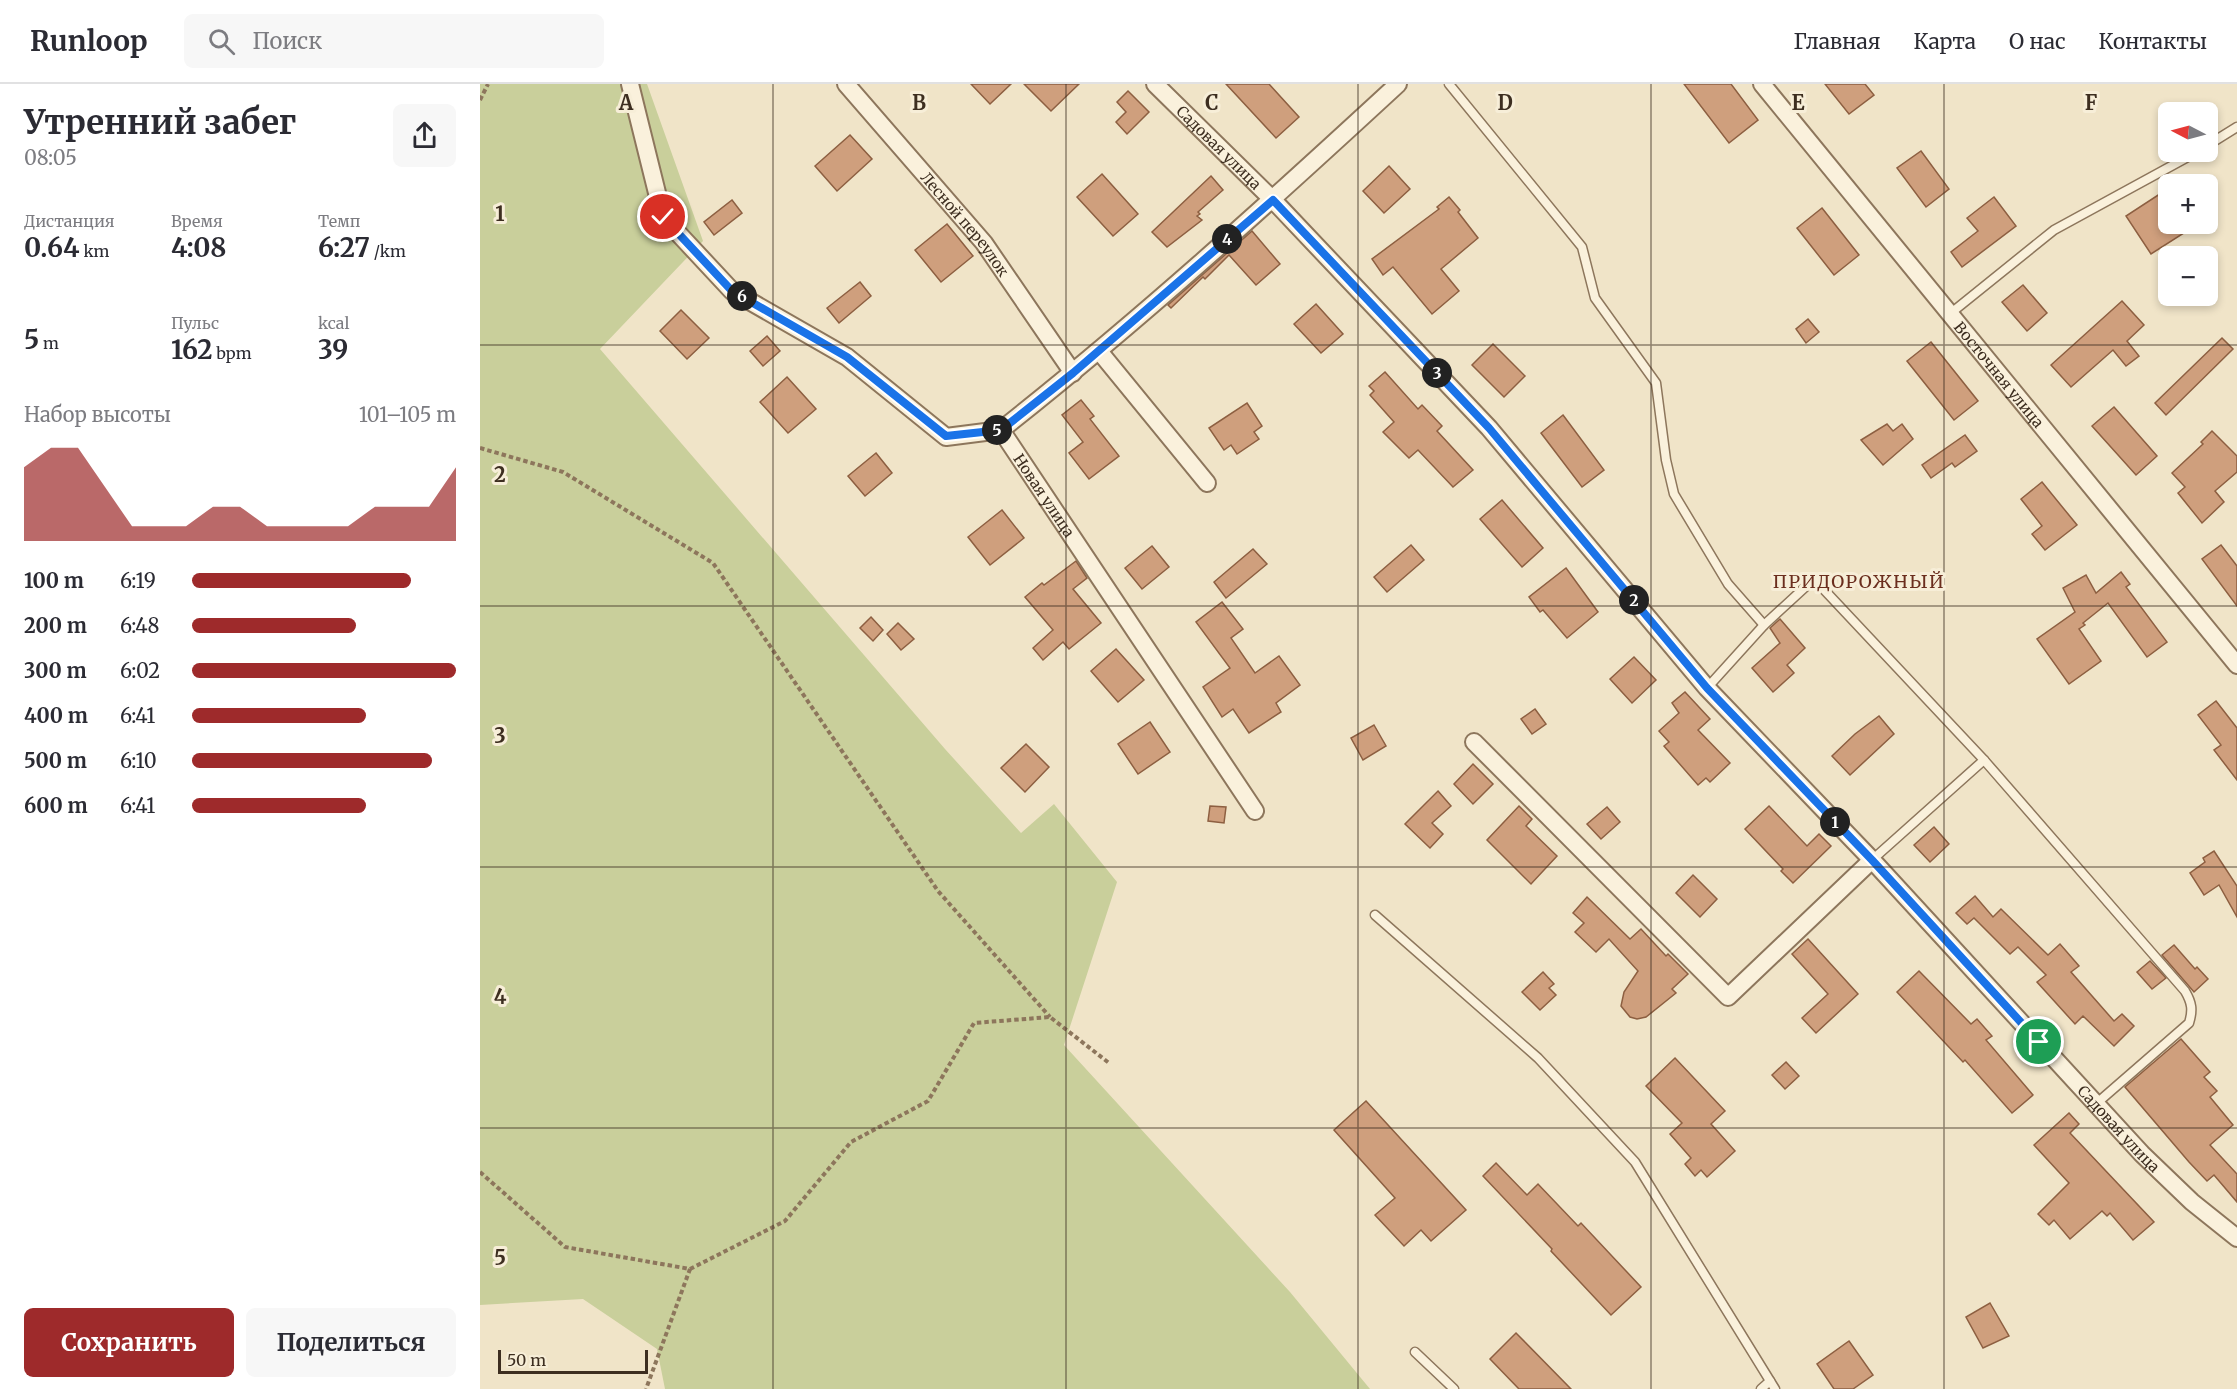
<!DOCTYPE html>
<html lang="ru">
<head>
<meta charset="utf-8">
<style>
  :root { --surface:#fff; --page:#f7f7f7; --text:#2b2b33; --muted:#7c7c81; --line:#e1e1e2; --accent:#9e2a2b }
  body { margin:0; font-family:Merriweather,serif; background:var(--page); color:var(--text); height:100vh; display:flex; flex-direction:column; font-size:22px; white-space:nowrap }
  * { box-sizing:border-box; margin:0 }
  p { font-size:20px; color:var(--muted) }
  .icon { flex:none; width:33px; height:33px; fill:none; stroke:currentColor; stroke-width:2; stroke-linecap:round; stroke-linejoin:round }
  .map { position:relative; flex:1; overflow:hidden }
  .details { display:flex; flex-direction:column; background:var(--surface); width:480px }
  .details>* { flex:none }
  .needle { width:39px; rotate:276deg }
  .fabs { position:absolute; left:1678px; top:18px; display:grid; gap:12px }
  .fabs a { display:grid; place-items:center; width:60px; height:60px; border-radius:9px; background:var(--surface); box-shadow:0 3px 9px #0003; font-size:30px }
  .scale { position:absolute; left:18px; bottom:15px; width:150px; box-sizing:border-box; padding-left:6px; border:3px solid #3d2e20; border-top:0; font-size:16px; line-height:21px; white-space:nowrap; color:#3d2e20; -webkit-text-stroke:4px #f7eed8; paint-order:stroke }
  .pin { position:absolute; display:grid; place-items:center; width:51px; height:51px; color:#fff; margin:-26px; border:3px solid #fff; border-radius:50%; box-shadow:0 2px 6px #0007 }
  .km { position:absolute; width:30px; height:30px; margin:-15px; border-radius:50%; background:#222; color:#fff; font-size:16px; line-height:30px; text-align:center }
  .round { display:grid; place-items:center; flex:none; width:63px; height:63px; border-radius:9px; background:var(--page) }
  .overview { display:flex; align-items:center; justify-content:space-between; height:102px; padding:0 24px }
  h1 { font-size:33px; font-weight:700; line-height:45px }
  .stats { display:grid; grid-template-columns:repeat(3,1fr); gap:9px; height:102px; padding:6px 24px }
  .stats div { display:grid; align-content:center }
  .stats b { font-size:26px; font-weight:700 }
  .stats small { font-size:16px; font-weight:400 }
  .stats p { font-size:16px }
  .chart { height:168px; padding:12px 24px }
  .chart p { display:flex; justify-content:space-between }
  .chart svg { width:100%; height:108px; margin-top:6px; fill:var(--accent); opacity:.7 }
  .primary-button { display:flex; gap:12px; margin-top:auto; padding:12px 24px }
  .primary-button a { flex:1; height:69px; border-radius:9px; background:var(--accent); color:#fff; font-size:24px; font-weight:700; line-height:69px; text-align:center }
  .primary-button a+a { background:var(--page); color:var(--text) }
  ul { padding:0 24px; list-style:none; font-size:20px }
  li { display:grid; grid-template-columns:96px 72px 1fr; align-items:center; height:45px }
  li i { height:15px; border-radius:8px; background:var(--accent) }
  header { display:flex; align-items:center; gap:36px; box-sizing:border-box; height:84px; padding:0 30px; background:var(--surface); border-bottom:2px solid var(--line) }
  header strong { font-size:28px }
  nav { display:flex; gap:33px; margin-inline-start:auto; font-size:21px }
  .search { width:420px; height:54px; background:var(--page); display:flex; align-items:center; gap:15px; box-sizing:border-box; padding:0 21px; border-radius:9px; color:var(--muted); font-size:22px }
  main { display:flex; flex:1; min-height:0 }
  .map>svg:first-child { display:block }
</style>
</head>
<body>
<header>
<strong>Runloop</strong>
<div class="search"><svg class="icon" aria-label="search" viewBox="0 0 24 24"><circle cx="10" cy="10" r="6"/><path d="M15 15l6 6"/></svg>Поиск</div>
<nav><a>Главная</a><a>Карта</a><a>О нас</a><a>Контакты</a></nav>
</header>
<main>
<section class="details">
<div class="overview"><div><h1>Утренний забег</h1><p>08:05</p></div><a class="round"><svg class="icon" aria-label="share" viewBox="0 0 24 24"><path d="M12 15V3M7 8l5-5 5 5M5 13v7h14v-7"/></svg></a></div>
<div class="stats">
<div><p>Дистанция</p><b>0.64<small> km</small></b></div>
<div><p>Время</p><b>4:08</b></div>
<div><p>Темп</p><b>6:27<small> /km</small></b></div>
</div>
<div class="stats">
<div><b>5<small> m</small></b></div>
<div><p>Пульс</p><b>162<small> bpm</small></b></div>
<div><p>kcal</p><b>39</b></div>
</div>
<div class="chart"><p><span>Набор высоты</span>101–105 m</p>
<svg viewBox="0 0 160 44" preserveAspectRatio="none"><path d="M0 44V14L10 6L20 6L30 22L40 38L50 38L60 38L70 30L80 30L90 38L100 38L110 38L120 38L130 30L140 30L150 30L160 14V44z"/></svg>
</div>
<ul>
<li><b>100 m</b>6:19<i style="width:83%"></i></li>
<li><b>200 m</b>6:48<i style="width:62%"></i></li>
<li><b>300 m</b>6:02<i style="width:100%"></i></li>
<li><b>400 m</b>6:41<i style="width:66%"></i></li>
<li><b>500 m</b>6:10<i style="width:91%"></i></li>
<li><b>600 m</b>6:41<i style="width:66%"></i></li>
</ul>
<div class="primary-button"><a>Сохранить</a><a>Поделиться</a></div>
</section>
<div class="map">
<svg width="1757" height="1305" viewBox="0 0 1757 1305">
  <rect width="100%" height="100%" fill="#f0e4c8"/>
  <path fill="#c9cf9b" d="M0,0H167L223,157L120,265L465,665L541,749L574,720L637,798L584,961L810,1208L890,1305H185L177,1265L103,1215L0,1221Z"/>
  <g fill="#cf9f7d" stroke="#8d5f41" stroke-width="1.5">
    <path d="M491,0H531L510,20Z"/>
    <path d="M544,0H599L571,27Z"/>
    <path d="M746,0H789L819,33L796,54Z"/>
    <path d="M1204,0H1251L1278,36L1249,59Z"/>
    <path d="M1345,0H1385L1394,11L1369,30Z"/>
    <path d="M648,7L669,28L647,50L636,38L646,28L637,18Z"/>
    <path d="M370,51L392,75L357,107L335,82Z"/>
    <path d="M1441,67L1469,105L1446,123L1417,84Z"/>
    <path d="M909,82L930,105L904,129L883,107Z"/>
    <path d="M622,90L658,130L633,152L597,113Z"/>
    <path d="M731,92L743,106L718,128L720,130L717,132L722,136L687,163L672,148Z"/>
    <path d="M1689,104V140H1718L1671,170L1646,132Z"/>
    <path d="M969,113L980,126L978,128L998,154L961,185L979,207L952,230L913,183L903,191L892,175L959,125L957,123Z"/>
    <path d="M1514,113L1536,142L1482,183L1471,168L1498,147L1487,134Z"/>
    <path d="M252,116L262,129L234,151L224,138Z"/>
    <path d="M1342,124L1379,171L1354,191L1317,144Z"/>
    <path d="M467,140L493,172L461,198L435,166Z"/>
    <path d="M772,147L800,180L776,201L749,171L725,195L723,193L691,224L688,221Z"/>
    <path d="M380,198L391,212L359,239L347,224Z"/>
    <path d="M1543,201L1567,229L1547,247L1522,218Z"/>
    <path d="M1642,217L1664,241L1647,257L1659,272L1646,282L1633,266L1591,303L1571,281Z"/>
    <path d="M836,220L863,250L841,269L814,240Z"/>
    <path d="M201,226L229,254L207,275L180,247Z"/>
    <path d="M1328,235L1339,248L1326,259L1316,245Z"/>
    <path d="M287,252L300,267L283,282L270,267Z"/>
    <path d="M1742,254L1753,265L1686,331L1675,319Z"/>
    <path d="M1451,258L1498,317L1474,336L1427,277Z"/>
    <path d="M1013,260L1045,292L1024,313L992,281Z"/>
    <path d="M905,288L938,325L942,321L962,342L957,347L993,386L973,403L938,366L929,374L903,348L914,338L890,311L894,307L889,302Z"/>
    <path d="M307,293L336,325L308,349L280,318Z"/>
    <path d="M601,316L614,332L610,335L639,372L609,395L589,369L603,358L582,331Z"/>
    <path d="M767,319L782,342L774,348L779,355L757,370L751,361L744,366L729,344Z"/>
    <path d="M1634,323L1677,372L1656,391L1612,342Z"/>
    <path d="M1083,331L1124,386L1102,403L1061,349Z"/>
    <path d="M1407,340L1413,347L1422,340L1433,355L1403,381L1381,356Z"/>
    <path d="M1732,347L1757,372V388L1735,407L1744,418L1722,439L1698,409L1705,403L1692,389L1723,360L1721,358Z"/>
    <path d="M1485,351L1497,367L1475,383L1472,379L1451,394L1442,381Z"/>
    <path d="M396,369L412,389L385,412L368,392Z"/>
    <path d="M1562,398L1597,441L1565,466L1552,450L1562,442L1541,415Z"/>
    <path d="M1022,416L1063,464L1042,483L1000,435Z"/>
    <path d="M522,426L544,454L510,481L488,453Z"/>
    <path d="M931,461L944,476L907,508L894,493Z"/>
    <path d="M1741,461L1757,482V522L1722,475Z"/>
    <path d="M672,462L689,483L662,505L645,484Z"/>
    <path d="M773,465L787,480L746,514L734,498Z"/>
    <path d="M596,477L607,494L593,505L621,539L589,565L583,558L563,576L553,564L573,546L545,513L562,499L564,501Z"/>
    <path d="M1086,484L1118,528L1087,554L1063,526L1060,528L1049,513Z"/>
    <path d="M1641,488L1650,500L1646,503L1687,558L1667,573L1628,519L1603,539L1605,541L1599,545L1621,577L1589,600L1557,555L1595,528L1583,504L1606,491L1616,509Z"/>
    <path d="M742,518L763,545L751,554L775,589L799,572L820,601L796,619L801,628L769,649L753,625L742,633L723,603L750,584L716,538Z"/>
    <path d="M391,533L403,546L393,557L380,544Z"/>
    <path d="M1300,535L1325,564L1307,581L1314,589L1293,608L1272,584L1300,559L1290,544Z"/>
    <path d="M418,539L434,555L421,566L407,550Z"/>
    <path d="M636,565L664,596L638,618L611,587Z"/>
    <path d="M1154,573L1176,596L1152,619L1130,595Z"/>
    <path d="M1205,608L1230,635L1218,646L1250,679L1230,698L1226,694L1218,701L1184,662L1189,658L1179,647L1199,629L1192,619Z"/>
    <path d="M1736,617L1757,644V696L1734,666L1741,661L1718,631Z"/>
    <path d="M1055,625L1066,640L1052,650L1041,635Z"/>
    <path d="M1399,632L1414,650L1370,691L1352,672L1375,650Z"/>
    <path d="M670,638L690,668L658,690L638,660Z"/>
    <path d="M894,641L906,662L883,676L871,654Z"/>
    <path d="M546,660L569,683L545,708L521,684Z"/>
    <path d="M993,680L1013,700L993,720L974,700Z"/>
    <path d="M958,707L971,722L952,739L963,750L950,764L925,740Z"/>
    <path d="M730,722L746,723L744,739L728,737Z"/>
    <path d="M1039,722L1052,735L1046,742L1077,772L1051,800L1007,756Z"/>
    <path d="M1289,722L1327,762L1339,750L1351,762L1313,799L1301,787L1303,785L1265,745Z"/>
    <path d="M1127,723L1140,738L1121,755L1107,740Z"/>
    <path d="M1454,743L1469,760L1450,778L1434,761Z"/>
    <path d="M1734,767L1757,802V833L1739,801L1724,811L1710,789L1725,778L1723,774Z"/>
    <path d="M1213,791L1237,815L1220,833L1196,809Z"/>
    <path d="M1495,812L1513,833L1521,825L1568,871L1580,860L1599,882L1591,888L1634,937L1642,930L1654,942L1634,962L1603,932L1595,940L1557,898L1566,891L1538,863L1530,870L1494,834L1487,840L1476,829Z"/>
    <path d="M1107,813L1150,855L1161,845L1186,872L1188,870L1208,890L1192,905L1196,909L1166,933L1157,935L1150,933L1141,922L1144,908L1158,887L1129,855L1116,868L1095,848L1104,839L1093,829Z"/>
    <path d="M1328,855L1378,910L1336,949L1322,934L1348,910L1312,870Z"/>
    <path d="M1694,861L1715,885L1717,883L1728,895L1714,908L1682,871Z"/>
    <path d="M1670,877L1686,894L1672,905L1657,888Z"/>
    <path d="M1439,887L1491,940L1497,935L1512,952L1506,956L1553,1011L1532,1029L1485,976L1483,978L1417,908Z"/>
    <path d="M1063,888L1074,900L1069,904L1076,911L1060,926L1042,908Z"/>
    <path d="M1701,955L1730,988L1724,993L1737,1007L1730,1013L1753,1041L1730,1061L1757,1090V1118L1734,1091L1727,1097L1709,1078L1645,1003Z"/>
    <path d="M1195,974L1245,1027L1231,1040L1255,1067L1227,1093L1221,1086L1215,1092L1205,1080L1211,1074L1190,1050L1202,1039L1166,1002Z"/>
    <path d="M1306,978L1319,992L1305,1005L1292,991Z"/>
    <path d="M886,1017L986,1126L951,1157L941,1146L924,1162L895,1131L915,1114L854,1046Z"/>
    <path d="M1589,1029L1599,1040L1590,1049L1674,1138L1653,1156L1630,1129L1627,1132L1622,1127L1590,1155L1574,1136L1569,1141L1558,1130L1589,1099L1554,1061Z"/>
    <path d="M1016,1079L1047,1111L1058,1100L1098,1142L1101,1139L1161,1203L1131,1231L1071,1167L1072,1165L1003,1092Z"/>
    <path d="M1510,1219L1529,1252L1503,1264L1486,1233Z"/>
    <path d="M1036,1249L1091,1305H1039L1010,1275Z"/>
    <path d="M1369,1257L1393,1291L1373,1305H1354L1337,1280Z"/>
  </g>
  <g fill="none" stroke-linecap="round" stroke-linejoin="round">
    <g stroke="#8d765c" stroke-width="11">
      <g id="lane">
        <path d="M969,0L1102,163L1115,214L1176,299L1186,376L1194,410L1248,500L1284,541"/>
        <path d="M1728,61L1757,43"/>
        <path d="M1471,229L1574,146L1717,68"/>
        <path d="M1227,604L1284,541L1334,495L1504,676L1705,907C1712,919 1713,926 1709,939L1617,1019"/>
        <path d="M1392,776L1504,676"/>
        <path d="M895,831L1058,974L1155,1078L1295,1305"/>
        <path d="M935,1268L974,1305"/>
        <path d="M1281,1305L1290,1297"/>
      </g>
    </g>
    <g stroke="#8d765c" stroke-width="20">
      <g id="street">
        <path id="s1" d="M150,0L183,133L252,207L367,273L466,353L521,346L775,727"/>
        <path id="s2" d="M366,0L504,159L593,289"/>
        <path id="s3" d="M675,0L793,116L1009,344L1227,604L1392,776L1662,1070L1712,1118L1757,1154"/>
        <path id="s4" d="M1282,0L1757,581"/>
        <path d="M619,267L727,399"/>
        <path d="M521,346C659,237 789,119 918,0"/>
        <path d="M994,658L1248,913L1392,776"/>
      </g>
    </g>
    <g stroke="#8d765c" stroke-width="4" stroke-dasharray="4.5 3" stroke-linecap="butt">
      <path d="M0,16L8,0"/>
      <path d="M0,364L83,388L233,479L458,807L570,933"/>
      <path d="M0,1088L85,1163L210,1185L166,1305"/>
      <path d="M210,1185L305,1137L371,1058L448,1017L494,939L570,933L629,979"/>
    </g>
    <use href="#lane" stroke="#faf1dc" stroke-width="8"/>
    <use href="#street" stroke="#faf1dc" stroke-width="16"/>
  </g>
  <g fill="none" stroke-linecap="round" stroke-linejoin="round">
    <g stroke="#fff" stroke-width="12">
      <path id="route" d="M183,133L252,207L367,273L466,352L521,346L593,289L793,116L1009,344L1227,604L1392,776L1559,958"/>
    </g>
    <use href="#route" stroke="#1a73e8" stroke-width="8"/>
  </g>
  <path fill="none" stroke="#3d2e20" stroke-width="1.5" stroke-opacity="0.55" d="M293,0V1305M586,0V1305M878,0V1305M1171,0V1305M1464,0V1305M0,261H1757M0,522H1757M0,783H1757M0,1044H1757"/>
  <g text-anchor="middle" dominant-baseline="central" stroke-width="6" stroke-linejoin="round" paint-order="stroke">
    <g font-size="15" fill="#3d2e20" stroke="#f7eed8">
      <text stroke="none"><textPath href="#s3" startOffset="90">Садовая улица</textPath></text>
      <text stroke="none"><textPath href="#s2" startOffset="184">Лесной переулок</textPath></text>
      <text stroke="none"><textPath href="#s4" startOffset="375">Восточная улица</textPath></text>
      <text stroke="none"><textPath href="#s1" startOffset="632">Новая улица</textPath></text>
      <text stroke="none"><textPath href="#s3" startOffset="1422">Садовая улица</textPath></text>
    </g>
    <g font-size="18" letter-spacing="1.5" fill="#6b2e1e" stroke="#f7eed8">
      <text x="1379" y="497">ПРИДОРОЖНЫЙ</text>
    </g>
  </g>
  <g font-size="20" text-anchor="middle" font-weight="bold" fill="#3d2e20" stroke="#f7eed8" stroke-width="6" stroke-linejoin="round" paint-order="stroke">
    <text x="146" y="26">A</text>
    <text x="439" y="26">B</text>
    <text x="732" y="26">C</text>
    <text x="1025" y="26">D</text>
    <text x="1318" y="26">E</text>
    <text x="1611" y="26">F</text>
    <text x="20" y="137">1</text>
    <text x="20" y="398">2</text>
    <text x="20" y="659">3</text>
    <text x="20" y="920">4</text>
    <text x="20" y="1181">5</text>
  </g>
</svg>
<div class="fabs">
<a><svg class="needle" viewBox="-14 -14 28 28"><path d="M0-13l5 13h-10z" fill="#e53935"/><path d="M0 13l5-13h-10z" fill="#7c7c81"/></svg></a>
<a>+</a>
<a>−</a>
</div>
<div class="scale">50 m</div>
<div class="pin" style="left:1559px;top:958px;background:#1e9e55"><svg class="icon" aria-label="arrive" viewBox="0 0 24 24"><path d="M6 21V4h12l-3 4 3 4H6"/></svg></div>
<div class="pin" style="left:183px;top:133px;background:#d93025"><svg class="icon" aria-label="check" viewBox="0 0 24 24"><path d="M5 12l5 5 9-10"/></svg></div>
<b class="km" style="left:1355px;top:738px">1</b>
<b class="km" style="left:1154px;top:516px">2</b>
<b class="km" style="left:957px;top:289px">3</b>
<b class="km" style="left:747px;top:155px">4</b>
<b class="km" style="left:517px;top:346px">5</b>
<b class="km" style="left:262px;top:212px">6</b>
</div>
</main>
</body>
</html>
